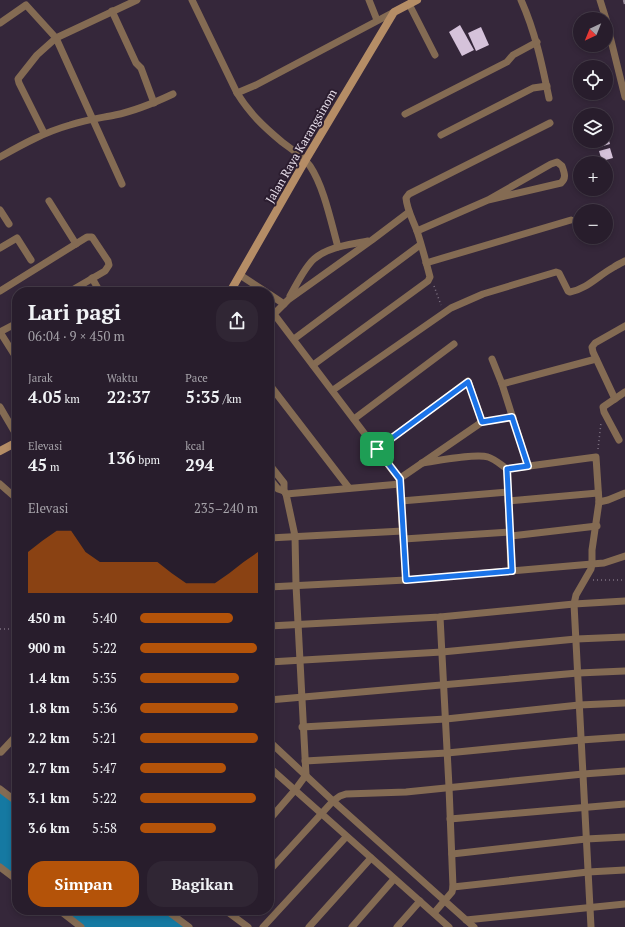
<!DOCTYPE html>
<html lang="id">
<head>
<meta charset="utf-8">
<style>
  :root { --surface:#281d2c; --page:#302634; --text:#f1f3f6; --muted:#a5a2a9; --line:#443b48; --accent:#b45309 }
  body { margin:0; font-family:"PT Serif",serif; background:var(--page); color:var(--text); height:100vh; display:flex; flex-direction:column; font-size:15px; white-space:nowrap }
  * { box-sizing:border-box; margin:0 }
  p { font-size:13px; color:var(--muted) }
  .icon { flex:none; width:22px; height:22px; fill:none; stroke:currentColor; stroke-width:2; stroke-linecap:round; stroke-linejoin:round }
  .map { position:relative; flex:1; overflow:hidden }
  .panel { position:absolute; left:12px; top:287px; width:262px; height:628px; display:flex; flex-direction:column; background:var(--surface); border-radius:16px; box-shadow:0 2px 6px #0003,0 0 0 1px var(--line) }
  .panel>* { flex:none }
  .needle { width:26px; rotate:223deg }
  .controls { position:absolute; left:573px; top:12px; display:grid; gap:8px }
  .controls a { display:grid; place-items:center; width:40px; height:40px; border-radius:50%; background:var(--surface); box-shadow:0 2px 6px #0003,0 0 0 1px var(--line); font-size:20px }
  .pin { position:absolute; display:grid; place-items:center; width:34px; height:34px; color:#fff; margin:-17px; border-radius:8px; box-shadow:0 2px 6px #0006 }
  .round { display:grid; place-items:center; flex:none; width:42px; height:42px; border-radius:16px; background:var(--page) }
  .headline { display:flex; align-items:center; justify-content:space-between; height:68px; padding:0 16px }
  h1 { font-size:22px; font-weight:700; line-height:30px }
  .figures { display:grid; grid-template-columns:repeat(3,1fr); gap:6px; height:68px; padding:4px 16px }
  .figures div { display:grid; align-content:center }
  .figures b { font-size:17px; font-weight:700 }
  .figures small { font-size:11px; font-weight:400 }
  .figures p { font-size:11px }
  .chart { height:112px; padding:8px 16px }
  .chart p { display:flex; justify-content:space-between }
  .chart svg { width:100%; height:72px; margin-top:4px; fill:var(--accent); opacity:.7 }
  .action { display:flex; gap:8px; margin-top:auto; padding:8px 16px }
  .action a { flex:1; height:46px; border-radius:16px; background:var(--accent); color:#fff; font-size:16px; font-weight:700; line-height:46px; text-align:center }
  .action a+a { background:var(--page); color:var(--text) }
  ul { padding:0 16px; list-style:none; font-size:13px }
  li { display:grid; grid-template-columns:64px 48px 1fr; align-items:center; height:30px }
  li i { height:10px; border-radius:5px; background:var(--accent) }
  .map>svg:first-child { display:block }
</style>
</head>
<body>
<div class="map">
<svg width="625" height="927" viewBox="0 0 625 927">
  <rect width="100%" height="100%" fill="#35273a"/>
  <g fill="#1579a2">
    <path d="M0,789L17,802V880L0,867Z"/>
    <path d="M59,910H167L190,927H81Z"/>
  </g>
  <g fill="#d5c2da">
    <path d="M460,25L474,50L462,56L449,32Z"/>
    <path d="M481,27L489,45L476,51L468,33Z"/>
    <path d="M593,45H604V47L594,49Z"/>
    <path d="M606,130L610,144L600,147L598,141H606Z"/>
    <path d="M610,148L613,158L602,161L599,151Z"/>
  </g>
  <g fill="none" stroke-linecap="round" stroke-linejoin="round">
    <g stroke="#7c7080" stroke-width="1.5" stroke-dasharray="1 3" stroke-linecap="butt">
      <path d="M434,286L441,305"/>
      <path d="M598,449L601,423"/>
      <path d="M593,580H625"/>
      <path d="M0,629H12"/>
    </g>
    <g stroke="#846b53" stroke-width="7">
      <path d="M192,0L237,93L256,85L394,12"/>
      <path d="M369,0L377,20"/>
      <path d="M521,0C535,31 542,64 549,98"/>
      <path d="M600,0L606,19"/>
      <path d="M409,4L435,55"/>
      <path d="M112,11L136,63L141,68L154,103"/>
      <path d="M606,20L625,97"/>
      <path d="M0,23L26,5L56,38L137,0"/>
      <path d="M237,93C250,114 264,127 282,142C291,149 303,156 310,166C324,187 331,222 338,247"/>
      <path d="M405,114L507,62L513,55L537,42"/>
      <path d="M44,133L19,83L18,79L37,55L56,38L122,184"/>
      <path d="M441,135L533,88L547,86"/>
      <path d="M0,157C23,144 45,132 70,125C85,120 100,118 115,115C135,111 154,103 173,94"/>
      <path d="M49,201L76,244"/>
      <path d="M0,210L9,224"/>
      <path d="M417,231L488,200L551,164L557,162L562,166C564,172 567,178 561,183L488,200"/>
      <path d="M0,248L17,238L31,260"/>
      <path d="M426,263L571,220"/>
      <path d="M240,275L266,292"/>
      <path d="M92,278L100,292"/>
      <path d="M0,291L87,237H92L108,261L109,265L105,271L69,292"/>
      <path d="M269,294L284,304"/>
      <path d="M290,296C297,284 304,268 314,259C329,246 350,245 368,241"/>
      <path d="M274,314L399,479L406,580"/>
      <path d="M269,319L288,300L372,240L409,212"/>
      <path d="M0,332L17,359"/>
      <path d="M0,332L17,323"/>
      <path d="M294,339L420,245"/>
      <path d="M492,359L502,384L528,466"/>
      <path d="M313,365L428,281L430,277C426,262 422,246 417,231C413,220 407,210 406,198L409,194L550,123"/>
      <path d="M269,384L349,488"/>
      <path d="M502,384L596,359"/>
      <path d="M333,390L451,308L483,294L556,272L559,273L568,291L570,292C587,289 599,275 614,267C617,265 621,263 625,261"/>
      <path d="M615,399L593,352L592,347L595,343L625,326"/>
      <path d="M0,407L17,436"/>
      <path d="M354,419L454,344"/>
      <path d="M619,440L604,412L603,407L625,392"/>
      <path d="M377,449L468,381L482,422"/>
      <path d="M422,463C437,461 476,453 488,457C495,459 501,465 507,469L511,571"/>
      <path d="M269,464L284,483V491L286,494L295,536L296,585L306,775L295,790L269,820"/>
      <path d="M507,469L596,457L599,502L592,550V564L591,569L576,595L574,604L591,927"/>
      <path d="M269,478L278,489L284,491"/>
      <path d="M399,479L482,422L513,417"/>
      <path d="M0,484L17,499"/>
      <path d="M286,494L400,484"/>
      <path d="M401,501L508,492"/>
      <path d="M508,501L598,493"/>
      <path d="M599,502L608,500L625,493"/>
      <path d="M511,536L597,526"/>
      <path d="M269,538L403,531"/>
      <path d="M404,539L510,532"/>
      <path d="M269,587L406,580L592,564L604,563L625,556"/>
      <path d="M269,626L440,617L574,604L625,601"/>
      <path d="M269,662L442,652L576,639L625,637"/>
      <path d="M269,700L578,673L625,671"/>
      <path d="M302,727L446,719L579,705L625,703"/>
      <path d="M269,741L333,801L474,927"/>
      <path d="M1,752L17,735"/>
      <path d="M305,761L447,753L581,740L625,737"/>
      <path d="M269,767L449,927"/>
      <path d="M0,789L17,802"/>
      <path d="M450,819L625,804"/>
      <path d="M452,854L586,839L625,837"/>
      <path d="M0,867L17,880"/>
      <path d="M269,871L333,801L340,796L346,794L406,792L583,774L625,771"/>
      <path d="M453,887L588,872L625,870"/>
      <path d="M59,910L81,927"/>
      <path d="M166,910L189,927"/>
      <path d="M225,910L248,927"/>
      <path d="M434,913L452,892L453,887L449,787L440,617"/>
      <path d="M466,920L625,904"/>
      <path d="M263,927L346,837"/>
      <path d="M309,927L371,858"/>
      <path d="M352,927L394,879"/>
      <path d="M397,927L420,901"/>
    </g>
    <g stroke="#b58d66" stroke-width="8">
      <path d="M230,292L305,161L394,12L417,0"/>
      <path d="M0,451L17,442"/>
    </g>
    <path stroke="#928796" stroke-width="2.5" stroke-dasharray="5 5" stroke-linecap="butt" d="M624,0L625,4"/>
  </g>
  <g fill="none" stroke-linecap="round" stroke-linejoin="round">
    <g stroke="#fff" stroke-width="8">
      <path id="route" d="M468,382L482,422L512,417L528,466L507,469L512,571L406,580L400,479L377,449Z"/>
    </g>
    <use href="#route" stroke="#1a73e8" stroke-width="5"/>
  </g>
  <g text-anchor="middle" dominant-baseline="central" stroke-width="4" stroke-linejoin="round" paint-order="stroke">
    <g font-size="12" fill="#e7deea" stroke="#2b1d2f">
      <text transform="translate(301 146) rotate(-60)">Jalan Raya Karangsinom</text>
    </g>
  </g>
</svg>
<div class="controls">
<a><svg class="needle" viewBox="-14 -14 28 28"><path d="M0-13l5 13h-10z" fill="#e53935"/><path d="M0 13l5-13h-10z" fill="#a5a2a9"/></svg></a>
<a><svg class="icon" aria-label="locate" viewBox="0 0 24 24"><circle cx="12" cy="12" r="6"/><path d="M12 2v4M12 18v4M2 12h4M18 12h4"/></svg></a>
<a><svg class="icon" aria-label="layers" viewBox="0 0 24 24"><path d="M12 4l9 5-9 5-9-5zM3 14l9 5 9-5"/></svg></a>
<a>+</a>
<a>−</a>
</div>
<div class="pin" style="left:377px;top:449px;background:#1e9e55"><svg class="icon" aria-label="arrive" viewBox="0 0 24 24"><path d="M6 21V4h12l-3 4 3 4H6"/></svg></div>
<section class="panel">
<div class="headline"><div><h1>Lari pagi</h1><p>06:04 · 9 × 450 m</p></div><a class="round"><svg class="icon" aria-label="share" viewBox="0 0 24 24"><path d="M12 15V3M7 8l5-5 5 5M5 13v7h14v-7"/></svg></a></div>
<div class="figures">
<div><p>Jarak</p><b>4.05<small> km</small></b></div>
<div><p>Waktu</p><b>22:37</b></div>
<div><p>Pace</p><b>5:35<small> /km</small></b></div>
</div>
<div class="figures">
<div><p>Elevasi</p><b>45<small> m</small></b></div>
<div><b>136<small> bpm</small></b></div>
<div><p>kcal</p><b>294</b></div>
</div>
<div class="chart"><p><span>Elevasi</span>235–240 m</p>
<svg viewBox="0 0 160 44" preserveAspectRatio="none"><path d="M0 44V19L10 12L20 6L30 6L40 19L50 25L60 25L70 25L80 25L90 25L100 32L110 38L120 38L130 38L140 32L150 25L160 19V44z"/></svg>
</div>
<ul>
<li><b>450 m</b>5:40<i style="width:79%"></i></li>
<li><b>900 m</b>5:22<i style="width:99%"></i></li>
<li><b>1.4 km</b>5:35<i style="width:84%"></i></li>
<li><b>1.8 km</b>5:36<i style="width:83%"></i></li>
<li><b>2.2 km</b>5:21<i style="width:100%"></i></li>
<li><b>2.7 km</b>5:47<i style="width:73%"></i></li>
<li><b>3.1 km</b>5:22<i style="width:98%"></i></li>
<li><b>3.6 km</b>5:58<i style="width:64%"></i></li>
</ul>
<div class="action"><a>Simpan</a><a>Bagikan</a></div>
</section>
</div>
</body>
</html>
